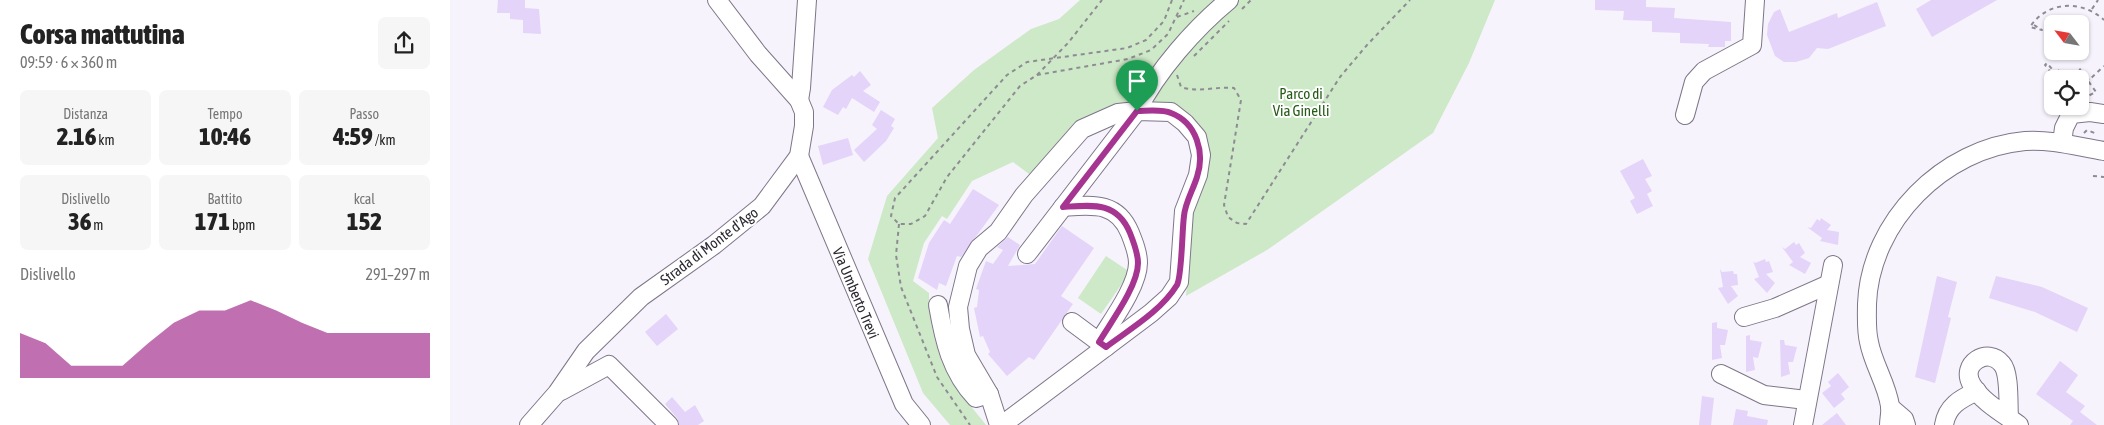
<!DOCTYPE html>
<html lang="it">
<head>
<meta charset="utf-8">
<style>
  :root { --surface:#fff; --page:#f6f6f6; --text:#222; --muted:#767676; --accent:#a63591 }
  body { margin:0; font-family:"Asap Condensed",sans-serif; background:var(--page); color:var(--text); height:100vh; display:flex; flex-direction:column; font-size:19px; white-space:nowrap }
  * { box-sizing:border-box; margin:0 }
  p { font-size:16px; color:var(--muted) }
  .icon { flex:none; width:28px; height:28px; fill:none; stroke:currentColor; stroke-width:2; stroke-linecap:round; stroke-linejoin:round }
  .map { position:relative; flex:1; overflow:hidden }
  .details { display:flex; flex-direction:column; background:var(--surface); width:450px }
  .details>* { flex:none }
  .needle { width:32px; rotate:301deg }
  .tools { position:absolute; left:1594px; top:15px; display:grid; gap:10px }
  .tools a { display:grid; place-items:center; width:45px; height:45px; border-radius:8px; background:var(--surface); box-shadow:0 1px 4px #0004; font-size:25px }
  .pin { position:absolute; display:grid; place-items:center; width:42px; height:42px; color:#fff; margin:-51px -21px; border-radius:50% 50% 50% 0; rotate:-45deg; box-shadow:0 0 5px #0007 }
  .pin .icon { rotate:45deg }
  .round { display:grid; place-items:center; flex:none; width:52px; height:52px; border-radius:8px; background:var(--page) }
  .headline { display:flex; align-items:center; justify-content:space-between; height:85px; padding:0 20px }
  h1 { font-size:28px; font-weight:800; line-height:38px }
  .stats { display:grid; grid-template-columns:repeat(3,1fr); gap:8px; height:85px; padding:5px 20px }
  .stats div { display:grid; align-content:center; border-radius:8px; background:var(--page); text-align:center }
  .stats b { font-size:25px; font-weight:800 }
  .stats small { font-size:14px; font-weight:400 }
  .stats p { font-size:14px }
  .chart { height:140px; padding:10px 20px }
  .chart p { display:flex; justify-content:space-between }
  .chart svg { width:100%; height:90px; margin-top:5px; fill:var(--accent); opacity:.7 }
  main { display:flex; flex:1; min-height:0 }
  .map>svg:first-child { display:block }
</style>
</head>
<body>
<main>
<section class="details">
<div class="headline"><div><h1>Corsa mattutina</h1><p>09:59 · 6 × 360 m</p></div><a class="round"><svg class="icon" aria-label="share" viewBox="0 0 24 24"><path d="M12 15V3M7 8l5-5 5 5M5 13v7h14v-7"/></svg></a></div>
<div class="stats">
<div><p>Distanza</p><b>2.16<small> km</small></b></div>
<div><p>Tempo</p><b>10:46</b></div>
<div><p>Passo</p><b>4:59<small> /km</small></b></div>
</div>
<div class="stats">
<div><p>Dislivello</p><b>36<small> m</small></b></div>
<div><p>Battito</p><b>171<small> bpm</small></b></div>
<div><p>kcal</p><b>152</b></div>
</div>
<div class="chart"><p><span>Dislivello</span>291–297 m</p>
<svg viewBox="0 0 160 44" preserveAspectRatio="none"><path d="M0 44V22L10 27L20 38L30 38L40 38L50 27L60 17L70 11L80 11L90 6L100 11L110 17L120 22L130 22L140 22L150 22L160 22V44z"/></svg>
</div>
</section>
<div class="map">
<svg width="1654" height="425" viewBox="0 0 1654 425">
  <rect width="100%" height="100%" fill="#f7f3fc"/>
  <g fill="#cde9c7">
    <path d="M630,0H1045L1019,63L983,133L817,250L736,296L742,210L757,167L758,145L751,127L731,110L662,108L647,112L630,121L583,177L563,162L522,181L497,219L492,216L474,243L463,281L479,293C479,323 487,359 505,385C514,399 526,412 536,425H500L473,393L418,259L437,196L488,138L482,108L524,70L581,29L609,19Z"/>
    <path d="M656,256L680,272L651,314L628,298Z"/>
  </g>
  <g fill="#e4d4f9">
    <path d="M48,0H75V8L89,9L91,34L73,33V20L60,19V13H47Z"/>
    <path d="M1145,0H1196V7L1225,8L1224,18L1281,22V41H1275V47H1258L1259,44L1230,43V33L1202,32V21L1173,20L1174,11L1145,10Z"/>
    <path d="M1481,0H1547L1482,37L1466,9Z"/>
    <path d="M1427,2L1436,26L1378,49L1367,48L1359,58L1346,62H1334L1325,56L1317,35L1318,24L1324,12L1330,9L1339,32L1387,13L1388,18Z"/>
    <path d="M410,71L421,85L413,91L430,102L424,112L402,98L396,109L393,107L388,115L373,107L382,90L402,75L404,77Z"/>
    <path d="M431,110L445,119L441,126L444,128L436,141L414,162L404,150L427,129L422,125Z"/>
    <path d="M398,138L403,155L373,165L368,146Z"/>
    <path d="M1193,159L1202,176L1195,179L1202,191L1197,194L1203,206L1187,214L1180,201L1185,198L1170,171Z"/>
    <path d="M523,189L549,205L511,257L507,256L496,286L489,283L487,290L468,278L479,243L494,220L500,224Z"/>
    <path d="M1371,218L1381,225L1377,230L1389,232L1388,245L1370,241L1372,238L1357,227L1361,228L1367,219L1370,221Z"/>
    <path d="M612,226L644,248L611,296L623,304L584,360L579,357L557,376L538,354L540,352L533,336L530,337L524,308L527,307L529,290L526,289L536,261L543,264L553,250L547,247L558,237L570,245L558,266L585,264Z"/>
    <path d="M1344,242L1346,245L1349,243L1355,253L1350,257L1361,263L1355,274L1339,265L1343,262L1332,247L1335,249Z"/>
    <path d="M1315,259L1316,262L1319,261L1323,272L1316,274L1325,283L1317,293L1304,279L1309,277L1303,261L1305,263Z"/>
    <path d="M1270,269L1272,272L1283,271L1284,274H1287L1288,285L1281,286L1288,296L1278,304L1268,288L1273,287Z"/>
    <path d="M1487,276L1507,282L1498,317L1501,318L1485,383L1465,377Z"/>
    <path d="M1546,276L1592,287L1638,308L1627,332L1585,312L1539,298Z"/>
    <path d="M216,314L228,329L207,346L195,332Z"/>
    <path d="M1267,322V328L1278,330L1275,345H1270L1272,358L1262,360V323Z"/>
    <path d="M1300,335V340L1312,342L1308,358L1303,357L1305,370L1296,372V336Z"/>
    <path d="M1330,340H1334L1335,345L1347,347L1343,362H1338L1340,374L1331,377Z"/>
    <path d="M1610,361L1628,375L1616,392L1635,406L1630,412L1647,425H1620L1623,421L1586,394Z"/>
    <path d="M1388,373L1399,387L1391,394L1395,399L1384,408L1372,393L1381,386L1378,382Z"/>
    <path d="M1252,396L1264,398L1261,425H1249Z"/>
    <path d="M222,397L235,412L245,405L254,421L248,425H229L227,418L215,404Z"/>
    <path d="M1286,409L1298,411L1297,416L1318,420L1317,425H1283Z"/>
    <path d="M1387,413L1396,425H1372Z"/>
  </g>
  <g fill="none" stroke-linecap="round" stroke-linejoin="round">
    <g stroke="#7e7689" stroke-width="20">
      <g id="minor">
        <path d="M349,100L351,88L357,0"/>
        <path d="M1235,115L1244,82L1254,71L1302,45L1305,0"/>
        <path d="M1612,143L1614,128L1621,114L1640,112L1654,114"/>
        <path d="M349,156L454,404L471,425"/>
        <path d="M613,207C642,205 667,201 680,233C684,243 688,253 688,263C688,286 661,322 649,342L656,347"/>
        <path d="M577,254L687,111C707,71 745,28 779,0"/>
        <path d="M488,305C494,340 501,372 526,398L539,394"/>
        <path d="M1294,317L1325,308L1377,285"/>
        <path d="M622,322L649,342"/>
        <path d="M1271,374L1314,395L1356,400"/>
        <path d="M111,391L159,365L219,425"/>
        <path d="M1440,407L1454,419L1456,425"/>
        <path d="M1559,417C1558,405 1560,373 1552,364C1538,346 1509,364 1522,385C1531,401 1554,414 1569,425"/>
        <path d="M79,425L107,393L136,351L191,297L264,245L312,206L349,156L354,126V112L349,100L308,54L267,0"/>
        <path d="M549,425L539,394L516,355L510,329L508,307L518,266L529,248L548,232L574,195L632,129L668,113L687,111L721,112L735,123L747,137L751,155L748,175L734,211L729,282L719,297L701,313L552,425"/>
        <path d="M1353,425L1383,265"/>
        <path d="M1439,425C1439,419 1441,412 1440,406C1437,384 1423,364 1419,342C1416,330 1417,315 1417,304C1420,221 1494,148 1575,141C1601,139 1629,147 1654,151"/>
        <path d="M1494,425C1497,406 1510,399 1527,391"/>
      </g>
    </g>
    <g stroke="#8f8b94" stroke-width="2" stroke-dasharray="4 4" stroke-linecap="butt">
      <path d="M722,0L714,21L696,40L677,48L577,62L557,75L445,198L441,216L449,224H461L475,216L497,177L570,86L587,75L678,59L701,50L718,34L734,0"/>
      <path d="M792,9L801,0"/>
      <path d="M1642,9L1648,0"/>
      <path d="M727,17L744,11"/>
      <path d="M1584,25L1592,30L1580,27C1598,0 1632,0 1654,20"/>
      <path d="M744,56L779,21"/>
      <path d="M1608,70L1616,79"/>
      <path d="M1621,71L1625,79"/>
      <path d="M587,75L618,43L652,0"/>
      <path d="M727,75L731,87C748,93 766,86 784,88L791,100L774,205L778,217L787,223L796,224L890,77L917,45L960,0"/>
      <path d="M1606,79L1595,65L1597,63L1610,79"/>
      <path d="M1630,89L1634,98L1646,92L1629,68L1639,80L1654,66"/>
      <path d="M1634,133L1637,130L1647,134"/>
      <path d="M1643,176L1654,177"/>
      <path d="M449,224L446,255L451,287L487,377L520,425"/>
    </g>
    <use href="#minor" stroke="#fff" stroke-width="18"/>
  </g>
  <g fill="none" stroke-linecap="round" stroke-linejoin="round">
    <g stroke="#fff" stroke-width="10">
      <path id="route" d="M687,111C697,111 712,109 721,113C747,123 755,153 747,177C743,190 735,203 734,216C732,230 732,276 727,285C711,311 680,329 656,347L649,342C661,322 688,286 688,263C688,253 684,243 680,233C667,201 642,205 613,207Z"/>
    </g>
    <use href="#route" stroke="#a63591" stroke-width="6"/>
  </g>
  <g text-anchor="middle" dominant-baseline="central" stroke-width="4" stroke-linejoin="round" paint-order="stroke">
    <g font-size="15" fill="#245b15" stroke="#fff">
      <text x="851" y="93">Parco di<tspan x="851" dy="17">Via Ginelli</tspan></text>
    </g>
    <g font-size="15" fill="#2d2932" stroke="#fff">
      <text transform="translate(259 246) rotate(-37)">Strada di Monte d'Ago</text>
      <text transform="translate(406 293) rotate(67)">Via Umberto Trevi</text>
    </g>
  </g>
</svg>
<div class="tools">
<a><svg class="needle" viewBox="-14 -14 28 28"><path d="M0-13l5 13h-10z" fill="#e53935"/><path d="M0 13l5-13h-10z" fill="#767676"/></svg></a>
<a><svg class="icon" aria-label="locate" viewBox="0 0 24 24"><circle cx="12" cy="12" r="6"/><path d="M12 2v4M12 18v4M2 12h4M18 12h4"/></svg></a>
</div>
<div class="pin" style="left:687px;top:111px;background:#1e9e55"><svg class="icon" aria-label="arrive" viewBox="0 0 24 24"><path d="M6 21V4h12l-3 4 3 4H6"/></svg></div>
</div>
</main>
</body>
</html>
